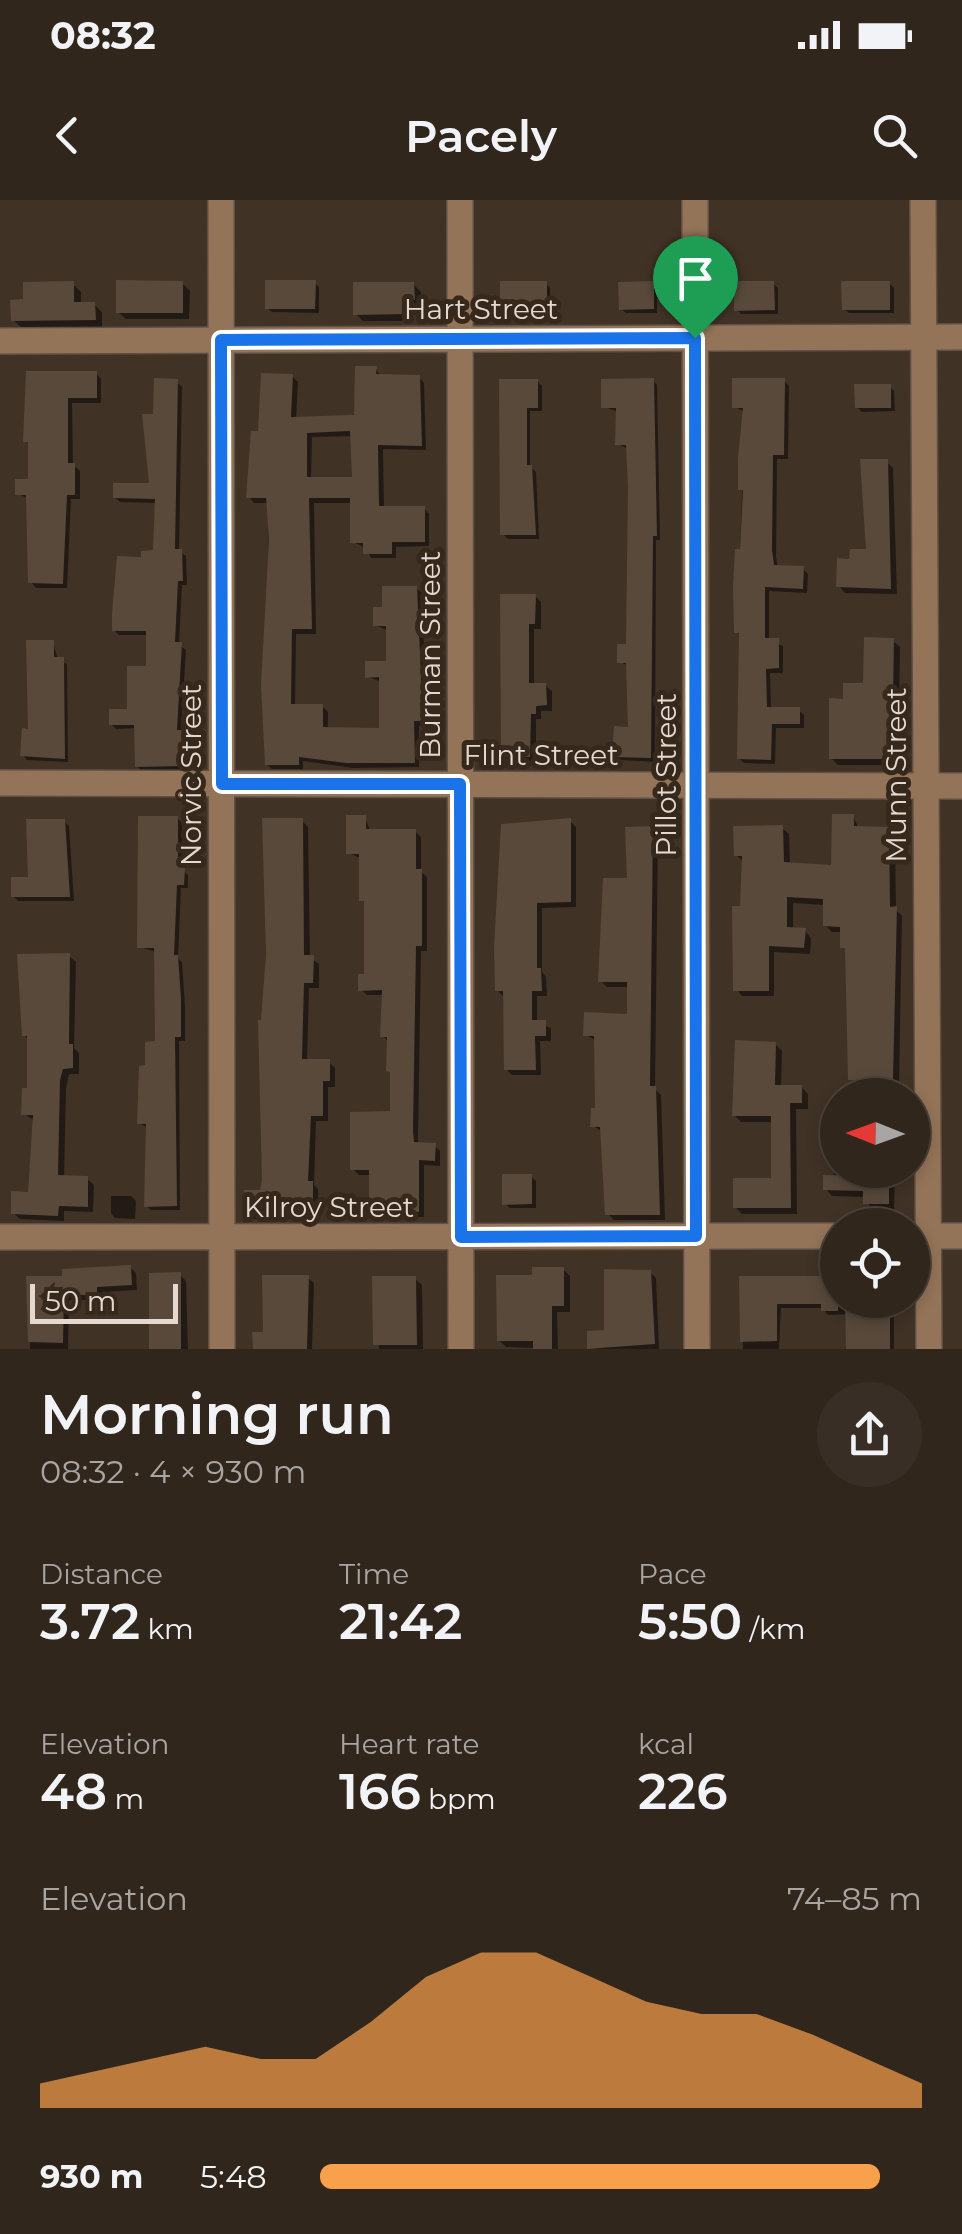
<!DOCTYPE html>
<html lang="en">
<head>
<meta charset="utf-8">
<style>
  :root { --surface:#31261c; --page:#392e25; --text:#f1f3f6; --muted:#a8a5a3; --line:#4c433b; --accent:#f8a04b }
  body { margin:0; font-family:Montserrat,sans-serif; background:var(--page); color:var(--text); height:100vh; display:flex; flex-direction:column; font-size:38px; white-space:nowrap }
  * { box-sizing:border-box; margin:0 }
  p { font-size:32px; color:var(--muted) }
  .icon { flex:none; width:55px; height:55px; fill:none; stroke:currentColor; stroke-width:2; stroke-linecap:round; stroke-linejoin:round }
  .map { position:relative; height:1149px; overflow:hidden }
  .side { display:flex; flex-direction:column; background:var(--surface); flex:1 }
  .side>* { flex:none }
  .needle { width:65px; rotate:271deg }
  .buttons { position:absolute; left:820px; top:878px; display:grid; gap:20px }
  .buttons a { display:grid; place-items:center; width:110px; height:110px; border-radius:50%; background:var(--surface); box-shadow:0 5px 15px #0003,0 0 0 2px var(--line); font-size:50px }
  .scale { position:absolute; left:30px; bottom:25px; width:148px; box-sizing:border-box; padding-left:10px; border:5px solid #e3d9d1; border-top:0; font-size:28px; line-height:35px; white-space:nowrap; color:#e3d9d1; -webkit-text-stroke:8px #37281c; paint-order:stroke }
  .pin { position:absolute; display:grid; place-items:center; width:85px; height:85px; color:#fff; margin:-102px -42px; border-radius:50% 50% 50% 0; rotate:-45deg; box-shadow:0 0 10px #0007 }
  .pin .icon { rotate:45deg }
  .round { display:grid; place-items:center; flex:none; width:105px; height:105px; border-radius:52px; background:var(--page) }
  .head { display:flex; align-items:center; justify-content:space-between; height:170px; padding:0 40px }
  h1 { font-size:55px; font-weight:600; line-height:75px }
  .stats { display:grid; grid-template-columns:repeat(3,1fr); gap:15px; height:170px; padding:10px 40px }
  .stats div { display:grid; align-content:center }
  .stats b { font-size:50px; font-weight:600 }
  .stats small { font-size:28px; font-weight:400 }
  .stats p { font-size:28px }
  .chart { height:280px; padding:20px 40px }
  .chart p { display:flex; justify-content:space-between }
  .chart svg { width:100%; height:180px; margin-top:10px; fill:var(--accent); opacity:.7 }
  ul { padding:0 40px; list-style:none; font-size:32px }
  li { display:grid; grid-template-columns:160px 120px 1fr; align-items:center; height:75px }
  li i { height:25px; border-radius:12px; background:var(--accent) }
  .status { display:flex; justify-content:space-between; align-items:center; height:70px; padding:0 50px; background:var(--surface); direction:ltr }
  .status svg { height:28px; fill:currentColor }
  header { display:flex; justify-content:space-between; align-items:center; height:130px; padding:0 40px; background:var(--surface); font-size:45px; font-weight:600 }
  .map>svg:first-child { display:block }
</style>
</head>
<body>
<div class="status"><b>08:32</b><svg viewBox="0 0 49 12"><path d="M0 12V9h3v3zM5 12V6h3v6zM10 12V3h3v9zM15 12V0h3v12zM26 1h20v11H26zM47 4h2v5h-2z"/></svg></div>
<header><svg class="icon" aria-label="back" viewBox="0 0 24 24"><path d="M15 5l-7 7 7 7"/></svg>Pacely<svg class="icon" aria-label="search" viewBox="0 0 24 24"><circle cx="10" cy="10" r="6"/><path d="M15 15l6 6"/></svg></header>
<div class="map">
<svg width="962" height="1149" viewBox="0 0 962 1149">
  <rect width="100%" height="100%" fill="#413226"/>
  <g fill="#0007" fill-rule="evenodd">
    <path d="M182,83L190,91L189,119H126L118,112Z"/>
    <path d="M315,83L319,87V113L272,112L267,108Z"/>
    <path d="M546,83L550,88V105H532V113L507,114L502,109Z"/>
    <path d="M773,83L778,88V114H741L737,110Z"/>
    <path d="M889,83L894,88V113H849L844,109Z"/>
    <path d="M73,84L81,92V105L94,104L102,112V127H21L13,120L25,102Z"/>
    <path d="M413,84L421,92V107H413V121H363L356,114Z"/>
    <path d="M653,84L657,88V113H626L621,109Z"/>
    <path d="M376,169L381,177H419L424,183L426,250L383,249L384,308H424L429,314V346L396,347V358H371L366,348L353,342V303H314L316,434H296L295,506H322L328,512V529L382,530V482L368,477L389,463L388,431L376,425L385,409L416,388L422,393L427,525L419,526V567L353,568L303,561V569H272L267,564L269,303H254L249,297L261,233L292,176L298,182L296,220L356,217ZM353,236L354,280L311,279L312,237Z"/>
    <path d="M28,173H96L101,179V203H72L73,265L80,271V299H71L67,388H36L31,382L29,299L18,294L31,281V246L26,241Z"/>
    <path d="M653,180L657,185L660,340H656L655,562L620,560L615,556L631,530L629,466L620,462L628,447V249L618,244L619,212L604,207Z"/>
    <path d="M537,181L542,186V211H530V267L536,272L539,339H508L503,334L501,182Z"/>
    <path d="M784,181L789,186L788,259H777L776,357L778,367L803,369L808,374L807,393L769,391V441L783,446V473H770L771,510H798L804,515V528H776L775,564L744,563L739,558L741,437L737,432L745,212L735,207Z"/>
    <path d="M177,182L182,187L179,352L186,356L187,385H182L179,445L186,450L181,531L187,537L188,570L142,571L137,566V528L116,529L111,524L129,511L148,468V435H119L114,430L144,360L156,353L157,303L120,302L115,297L152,286L155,217Z"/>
    <path d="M890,187L894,191L895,211L862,212L857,207Z"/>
    <path d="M887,262L893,268L897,394L845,393L839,386L852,362L868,352Z"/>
    <path d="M502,396H535L541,402V429H534V485H545L552,491V511H541V519H536V562H509L503,555Z"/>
    <path d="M893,441L900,447L898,565H838L831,558L846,501L865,486Z"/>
    <path d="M53,442L58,460L67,464L68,562L27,560L23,555Z"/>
    <path d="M853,616L859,629H888L895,636L896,710L902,716L899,886L858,885L851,879L847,752L842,732H832L825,725V705L793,703V730L805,731L811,738L810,754L774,752V796H742L736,789L745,663L736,655L782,628L789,634L790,665L834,668Z"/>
    <path d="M177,618L182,623V670L188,675V688H181L178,758L182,762L185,806V841H179L180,1010H151L146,1006L148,928L139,923L148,867L157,844V752L139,747Z"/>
    <path d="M365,618L371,632L415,631L421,637V672L427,677V751H421L418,939L419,945H434L440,951V966L424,965V1017H377L371,1011V975H359L353,969L392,914L390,843L383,836L384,795H367L361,789L367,777L366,704L362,700V659L349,653Z"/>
    <path d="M64,621L69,626L74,701H18L13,696L30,680Z"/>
    <path d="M302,621L308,627L310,758L319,764V788H309L307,862H329L335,868V887H328V921H316L314,985L318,989V1019H253L247,1013L263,993L264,823Z"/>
    <path d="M570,621L576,627V707L542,708V772L546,777L547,796H537V822L551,828V841H540L541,875H512L506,869L503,796L497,790Z"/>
    <path d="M652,629L658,635L655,889L661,895L665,1020H614L608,1014L603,932L593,926L597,910V841L586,835L630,816L629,787H607L601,781L629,681Z"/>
    <path d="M69,756L76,762L74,848L79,853V874H69L66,888L64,978L87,979L94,985L93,1012L64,1011V1021L20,1019L13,1013L30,994L35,921L24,914L30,890L29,840L24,835Z"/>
    <path d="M775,844L782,851L781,887H801L808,894V909H796L797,1014H742L735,1007L774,980L773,922H741L734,915Z"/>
    <path d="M833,929H838V970H900L895,974L894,1010H872L865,997L832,996L826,989L834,978Z"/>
    <path d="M531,977L536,981V1008H510L505,1004Z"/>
    <path d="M111,996H131L136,1001L135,1019L115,1018L111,1013Z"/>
    <path d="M130,1067L136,1073L137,1090L102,1092V1100H69L68,1149H30L29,1079H65Z"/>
    <path d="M563,1069L570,1076V1112H557L558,1149L506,1147L499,1140Z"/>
    <path d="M650,1072L656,1078L659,1149H590L589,1133H606Z"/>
    <path d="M180,1075L186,1081L188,1149H152Z"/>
    <path d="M308,1078L314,1083L312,1149H255Z"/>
    <path d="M741,1078L838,1100H898V1109H894V1149H848V1114L828,1115L822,1108H781L779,1149H743Z"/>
    <path d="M374,1079H415L422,1085L423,1149H379Z"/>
  </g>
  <g fill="#58493b" fill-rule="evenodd">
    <path d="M116,80L183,81V113H116Z"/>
    <path d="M265,80H316L315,109H265Z"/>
    <path d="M74,81V102H95L96,120L11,121L10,100L23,99V82Z"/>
    <path d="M500,81H547V101L529,102V110H500Z"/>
    <path d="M654,81V109L619,110L618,82Z"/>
    <path d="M734,81H774L775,110L734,111Z"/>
    <path d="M841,81H890V110H842Z"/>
    <path d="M353,82H414L415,100L407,101V114L353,115Z"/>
    <path d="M355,166H377L376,174L420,175L422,246L378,245L379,306H425V342H392V354H363V343H350V298H309L312,429H292L291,504H323V527L379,528V477L365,478V461H386V426H373V407H382V386H417L423,521H414L415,563H346L299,557V565H265L261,484L269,339L266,298H246L251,231H258L261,173L293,174L291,217L350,215H354ZM350,231L352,277H307V233Z"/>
    <path d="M26,171H97V198H68V263H75V295H67L63,384L28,383L26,295H15V279H28V242H23Z"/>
    <path d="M154,178L178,179L175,349H182L183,381H178L175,442H182L177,530H183L184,566L135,567L134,525H109V509H127V466H146V431H112V413L117,356L141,357V351L153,350L155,299L113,298V283H149L142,214H153Z"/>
    <path d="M654,178L657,336H653L651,558L612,557L614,526L628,527L626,463H617V444H626L628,288L626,245H615L616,208H601V179Z"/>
    <path d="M732,178H785L784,255H773L772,350L774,365L804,366L803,389L765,387V438H779V468L766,469L767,507H800V524H772L771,560L737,559L739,433H734L733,386L735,349H740L743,290H738V258L743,208H732Z"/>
    <path d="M499,179H538V208H527V265H532L536,335H500Z"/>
    <path d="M854,184H891V208H855Z"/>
    <path d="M860,259H888L891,389L836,387L837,358L849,359L850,349H866Z"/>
    <path d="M500,394H536L535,424H529V483H546L547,505L536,506V514H531L530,557L501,556Z"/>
    <path d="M864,437L894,438L892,559H829V498L843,499V483H863Z"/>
    <path d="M26,440H54V457H64L65,559L20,556L22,528L28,529Z"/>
    <path d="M832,614H854V626L889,627L890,707L897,706L893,880H848L845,748H840V727L823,726V699L787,697V727L806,728L804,748L769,746V791H733L732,706H740L742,656H734L733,626L783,625L784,662L831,665Z"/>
    <path d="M346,615H366V629H416V669H422V746H416L413,931L414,942L436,943L435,961L419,960V1012H369V970H350V912L390,911V872L386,871L387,837H380L382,790L358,791V774H364V701H359V654H346Z"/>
    <path d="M138,616H178V667H185L184,685H177L174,755H178L181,799V837H175L177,1006L144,1007L146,924H137L139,866L145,865V842L155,841L154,748H137Z"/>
    <path d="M262,618H303L304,755H314L313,783H304L302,859H330V881H323V916H311L308,981H313V1014H244V990H260L262,980L258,820H261L266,754Z"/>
    <path d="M571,618V702L537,703V768H541L542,791H532V820H546V836H535L536,870H504L503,791H495L494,747L501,624Z"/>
    <path d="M26,619H65L70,697H11V677H28Z"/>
    <path d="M653,626L650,886H656L660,1015H605L600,927H590L591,908H595L594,836H583L584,812L627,814V782H598L603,678H627L625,627Z"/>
    <path d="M70,753L69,844H73V868L63,869L60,880L58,975L88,976V1007L59,1006L58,1016L11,1014V991L28,992L33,915H21L22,888H27V836H22L17,754Z"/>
    <path d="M735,840L776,842L775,885H802V903H790L791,1008H733V978H771V916H732Z"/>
    <path d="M502,974H532V1004L502,1005Z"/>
    <path d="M823,975L889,976V1004H863V991L823,990Z"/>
    <path d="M131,1065L132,1085L97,1087V1095H64L63,1143L28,1142L26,1076H62V1069Z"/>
    <path d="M821,1066H838V1111H821V1104H777V1141L740,1142L739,1076H821Z"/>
    <path d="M532,1067H564V1106H552V1149H533V1141H497L496,1075H532Z"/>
    <path d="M604,1069L651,1070L655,1144L587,1149V1131L604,1130Z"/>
    <path d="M181,1072V1149H149V1073Z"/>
    <path d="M262,1075H309L307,1149H253L252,1132H263Z"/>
    <path d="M372,1076H416L417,1145H373Z"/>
    <path d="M845,1100H890V1149H846Z"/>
  </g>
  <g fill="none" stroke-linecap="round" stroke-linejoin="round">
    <g stroke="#5e5045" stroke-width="28">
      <g id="minor">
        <path d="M221,0L222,1149"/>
        <path d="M460,0L461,1149"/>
        <path d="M695,0L697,1149"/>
        <path d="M923,0L929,1149"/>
        <path d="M0,141L962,137"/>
        <path d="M0,583L962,586"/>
        <path d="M912,1036H962"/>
        <path d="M0,1037L838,1036"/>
      </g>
    </g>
    <use href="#minor" stroke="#947458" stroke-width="25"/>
  </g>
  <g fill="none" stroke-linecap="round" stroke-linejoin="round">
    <g stroke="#fff" stroke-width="20">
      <path id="route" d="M695,138L696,1036L461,1037L460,584H222L221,140Z"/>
    </g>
    <use href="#route" stroke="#1a73e8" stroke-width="12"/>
  </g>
  <g text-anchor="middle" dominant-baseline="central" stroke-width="10" stroke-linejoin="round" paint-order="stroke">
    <g font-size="28" fill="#e3d9d1" stroke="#37281c">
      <text x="481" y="109">Hart Street</text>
      <text transform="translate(430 455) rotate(-90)">Burman Street</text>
      <text x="541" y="555">Flint Street</text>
      <text transform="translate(191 575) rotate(-90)">Norvic Street</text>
      <text transform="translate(666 575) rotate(-90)">Pillot Street</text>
      <text transform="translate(896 575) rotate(-90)">Munn Street</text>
      <text x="329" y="1007">Kilroy Street</text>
    </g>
  </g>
</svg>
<div class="buttons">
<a><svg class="needle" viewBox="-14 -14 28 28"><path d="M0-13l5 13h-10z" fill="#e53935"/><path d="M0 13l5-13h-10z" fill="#a8a5a3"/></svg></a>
<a><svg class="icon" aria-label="locate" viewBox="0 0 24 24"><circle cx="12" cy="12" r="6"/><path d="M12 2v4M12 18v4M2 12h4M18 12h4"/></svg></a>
</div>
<div class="scale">50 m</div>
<div class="pin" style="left:695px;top:138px;background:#1e9e55"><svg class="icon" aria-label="arrive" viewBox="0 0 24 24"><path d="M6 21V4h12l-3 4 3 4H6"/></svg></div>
</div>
<section class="side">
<div class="head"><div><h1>Morning run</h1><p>08:32 · 4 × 930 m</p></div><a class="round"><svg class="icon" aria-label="share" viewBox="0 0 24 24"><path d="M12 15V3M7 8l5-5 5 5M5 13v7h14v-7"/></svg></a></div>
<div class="stats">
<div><p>Distance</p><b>3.72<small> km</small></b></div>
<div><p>Time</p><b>21:42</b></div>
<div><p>Pace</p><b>5:50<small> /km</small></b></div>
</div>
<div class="stats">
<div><p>Elevation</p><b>48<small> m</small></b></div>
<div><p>Heart rate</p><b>166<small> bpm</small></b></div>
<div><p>kcal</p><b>226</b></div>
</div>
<div class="chart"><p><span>Elevation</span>74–85 m</p>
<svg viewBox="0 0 160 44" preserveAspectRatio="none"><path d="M0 44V38L10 35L20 32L30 29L40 32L50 32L60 23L70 12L80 6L90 6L100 12L110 18L120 21L130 21L140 26L150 32L160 38V44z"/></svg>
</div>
<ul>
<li><b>930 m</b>5:48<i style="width:93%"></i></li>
</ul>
</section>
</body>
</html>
